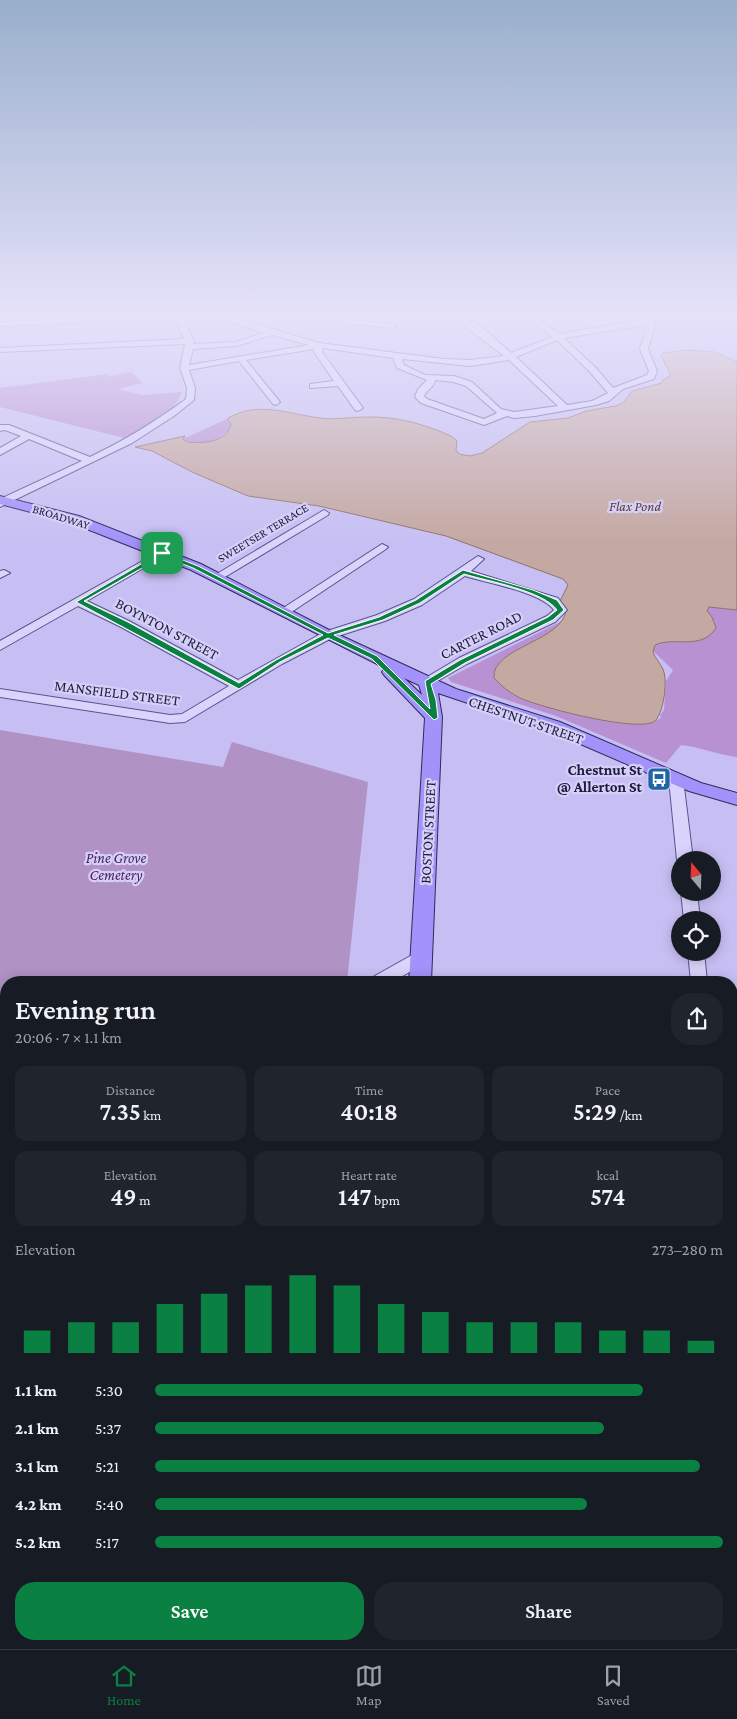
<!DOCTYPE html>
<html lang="en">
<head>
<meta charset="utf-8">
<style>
  :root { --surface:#171b24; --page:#20242c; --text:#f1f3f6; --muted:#9ea1a6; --line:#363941; --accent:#0b8043 }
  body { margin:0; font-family:"Crimson Pro",serif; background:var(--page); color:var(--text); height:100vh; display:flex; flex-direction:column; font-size:19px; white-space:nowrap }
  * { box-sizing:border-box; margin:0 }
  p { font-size:16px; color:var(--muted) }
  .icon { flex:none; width:28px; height:28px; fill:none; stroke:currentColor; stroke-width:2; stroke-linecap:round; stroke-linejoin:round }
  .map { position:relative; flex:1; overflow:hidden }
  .side { position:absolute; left:0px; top:976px; width:738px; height:674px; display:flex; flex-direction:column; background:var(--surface); border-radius:20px 20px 0 0; box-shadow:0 2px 12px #0003 }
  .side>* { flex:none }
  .needle { width:32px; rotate:341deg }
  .buttons { position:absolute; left:671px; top:851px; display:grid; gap:10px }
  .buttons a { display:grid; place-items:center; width:50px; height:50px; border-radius:50%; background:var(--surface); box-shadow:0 2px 12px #0003; font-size:25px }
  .pin { position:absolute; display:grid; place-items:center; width:42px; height:42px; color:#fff; margin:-21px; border-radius:10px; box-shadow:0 2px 8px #0006 }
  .round { display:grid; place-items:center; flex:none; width:52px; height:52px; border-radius:20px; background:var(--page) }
  .head { display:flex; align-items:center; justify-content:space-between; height:85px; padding:0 15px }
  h1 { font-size:28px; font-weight:600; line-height:38px }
  .metrics { display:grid; grid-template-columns:repeat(3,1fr); gap:8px; height:85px; padding:5px 15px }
  .metrics div { display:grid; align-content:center; border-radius:12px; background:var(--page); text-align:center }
  .metrics b { font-size:25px; font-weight:600 }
  .metrics small { font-size:14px; font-weight:400 }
  .metrics p { font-size:14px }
  .chart { height:140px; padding:10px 15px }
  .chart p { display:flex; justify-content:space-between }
  .chart svg { width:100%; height:90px; margin-top:5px; stroke:var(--accent); stroke-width:6 }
  .action { display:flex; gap:10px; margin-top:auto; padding:10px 15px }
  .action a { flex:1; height:58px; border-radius:20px; background:var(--accent); color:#fff; font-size:20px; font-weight:600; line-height:58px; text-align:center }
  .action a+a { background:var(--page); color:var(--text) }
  ul { padding:0 15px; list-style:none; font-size:16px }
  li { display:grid; grid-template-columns:80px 60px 1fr; align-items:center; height:38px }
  li i { height:12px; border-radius:6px; background:var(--accent) }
  .tabs { display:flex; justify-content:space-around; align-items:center; height:70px; border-top:1px solid var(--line); background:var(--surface); font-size:14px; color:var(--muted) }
  .tabs a { display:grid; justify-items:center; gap:2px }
  .tabs .on { color:var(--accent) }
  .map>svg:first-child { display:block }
</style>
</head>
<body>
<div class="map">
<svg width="737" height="1649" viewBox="0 0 737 1649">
  <rect width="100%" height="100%" fill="#c7bff3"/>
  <g fill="#b791d2">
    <path d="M131,372L143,383L118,389L143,395L182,392C173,416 145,428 124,438L0,407V388L109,374L105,377Z"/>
    <path d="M227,419L231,424L230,429C220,440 196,451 183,439Z"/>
    <path d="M692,603L737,609V757C717,755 701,747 681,745L666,763L556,716L451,682L448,678L562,621L655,721L661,718L660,715L664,710L666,681L673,670L652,650Z"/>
  </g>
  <path fill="#b092c5" d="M0,730L223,767L232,742L368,782L347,982H6V1644H143L145,1649H0Z"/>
  <path fill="#c4a8a2" stroke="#937168" d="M688,350L715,352L737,362V610L709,607L707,611L712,617L716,628C701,651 675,636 655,645L653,652C655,658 660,663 663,669C668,680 664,710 656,720C644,735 535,706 518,697C509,692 501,686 494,678C491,647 565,641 566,609L560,601L568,585L563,579L446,536L319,506L248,496L192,472L152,451L135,447L185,436L183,439L187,442C202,444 228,442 231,424L227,419C256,400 288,414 320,418C334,420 351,417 366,417C396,416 424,424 451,436L457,441L456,450L459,454L470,456L482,453L530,422L568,418L586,411L615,406L623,403L632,391L662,383L663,380L670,376V373L661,356L663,353Z"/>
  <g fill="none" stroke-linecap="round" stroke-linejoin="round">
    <g stroke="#55558d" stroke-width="2">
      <g id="minor">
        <path d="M174,313H220L319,343L444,359L470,360L504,356L447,313C471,313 494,338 511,353L552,337L521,313H530L559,334C619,324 676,310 737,318V322L705,318L653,323L655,326L648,349L657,371L654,379L623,389L609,401L596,405L535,416L514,418L507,416L484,425L421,403L415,397L418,389L427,380L397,368L393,358L323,348L322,352L363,408L358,411L355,410L338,386L310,388V384L334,381L314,352V349L246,360L280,402L276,405L273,404L239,361L189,370L195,388L194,400L174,416L132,443L0,507V499L82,461L29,439L0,455V448L21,436L5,430L0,431V425H9L90,457C123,441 155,422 186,399L187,388L180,368L185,344L0,352V348L184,339L175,319L0,326V322ZM216,317L264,333L236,342L193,344L194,341L183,319ZM645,325L647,326L640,349L649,371L647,375L613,388L596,368L564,338ZM272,335L309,345L189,365L193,349L237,346ZM557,340L590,372L608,393L592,401L567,405L516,357ZM402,359L470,366L509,360L558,406L514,412L501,409L472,382L454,376L425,375L404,365ZM435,380L453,382L466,386L497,413L484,419L427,399L424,396C426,390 435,387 435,380Z"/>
        <path d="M307,313H322L349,320L393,324L397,326L393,328L349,324Z"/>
        <path d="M324,510L329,513L328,515L220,580L216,581L210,578Z"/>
        <path d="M382,544L388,547L386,549L287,615L283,616L277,612Z"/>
        <path d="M162,550L166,551V555L87,601L129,621L238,680L324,632L377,615L414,599L478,556L484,559L471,571L558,598L567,610L555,622L467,664L427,687L422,686L421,683L422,680L459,658L547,616L554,610C541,592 487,583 465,576L422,605L385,621L332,638L282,664L185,722L170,723L0,697V689L170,715L182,714L229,686L121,627L78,606L0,650V641Z"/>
        <path d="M4,570L10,573L0,578V571Z"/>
        <path d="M676,774L683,779L693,860H680V864L677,860L669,779Z"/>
        <path d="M681,892H697L700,920H684Z"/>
        <path d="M421,950L427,952L429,957L427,962L392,982H371L373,977Z"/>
        <path d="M688,952H704L707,982H691Z"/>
        <path d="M731,1268L737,1271V1340L731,1338Z"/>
      </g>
    </g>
    <g stroke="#2a2d5a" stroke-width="2">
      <g id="major">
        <path d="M0,496L79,516L201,564L333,632L456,689L560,722L701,783L737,793V805L689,791L548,730L438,693L442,717L431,982H409L425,718L384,675L382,672L385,668L191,570L69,522L0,504ZM404,678L419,685L422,695Z"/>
        <path d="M412,1644H446L447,1649H413Z"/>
      </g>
    </g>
    <use href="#minor" fill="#dad3fc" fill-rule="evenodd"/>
    <use href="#major" fill="#a292fa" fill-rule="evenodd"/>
  </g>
  <linearGradient id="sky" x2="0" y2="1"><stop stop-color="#99afcc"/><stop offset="0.58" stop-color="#e6e2fa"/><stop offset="1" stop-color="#e6e2fa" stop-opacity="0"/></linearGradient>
  <rect width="737" height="544" fill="url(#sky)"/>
  <path fill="#0b8043" stroke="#fff" fill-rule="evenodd" d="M162,552L198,566L328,633L379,617L416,600L463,570L533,590L557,600L564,610L553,620L465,663L431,684L436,700L438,718L434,720L372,659L328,638L280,662L239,689L76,602ZM163,556L193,568L323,635L276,660L239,683L128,622L84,601ZM464,574C487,581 544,591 557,610L548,617L460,660L425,681L430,709L377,656L334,635L383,620L420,603Z"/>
  <defs>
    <g id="bus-square" transform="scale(1.25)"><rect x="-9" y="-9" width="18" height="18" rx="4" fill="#1e66a3" stroke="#d6cff9"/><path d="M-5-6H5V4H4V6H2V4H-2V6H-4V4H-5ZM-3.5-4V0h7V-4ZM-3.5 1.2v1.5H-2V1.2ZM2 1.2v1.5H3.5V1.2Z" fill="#fff"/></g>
  </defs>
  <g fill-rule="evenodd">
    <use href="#bus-square" x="659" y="779"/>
  </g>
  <g text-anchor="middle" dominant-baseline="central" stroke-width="4.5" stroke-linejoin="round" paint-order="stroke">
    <g font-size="12" fill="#1b1d3b" stroke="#d6cff9">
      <text transform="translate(61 517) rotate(17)">BROADWAY</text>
      <text transform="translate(263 533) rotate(-31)">SWEETSER TERRACE</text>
    </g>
    <g font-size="14" font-style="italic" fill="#5c3d29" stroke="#d6cff9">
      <text x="635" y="506">Flax Pond</text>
    </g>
    <g font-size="15" fill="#1b1d3b" stroke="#d6cff9">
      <text transform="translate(167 629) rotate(28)">BOYNTON STREET</text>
      <text transform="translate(481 635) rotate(-27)">CARTER ROAD</text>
      <text transform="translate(117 693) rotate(7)">MANSFIELD STREET</text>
      <text transform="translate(526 720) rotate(19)">CHESTNUT STREET</text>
      <text transform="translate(428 832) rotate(-87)">BOSTON STREET</text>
    </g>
    <g font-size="15" font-weight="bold" fill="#1b1d3b" stroke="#d6cff9" text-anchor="end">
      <text x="642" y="770">Chestnut St<tspan x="642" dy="17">@ Allerton St</tspan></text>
    </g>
    <g font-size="15" font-style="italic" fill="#491f5a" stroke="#d6cff9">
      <text x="116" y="858">Pine Grove<tspan x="116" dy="17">Cemetery</tspan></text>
    </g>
  </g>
</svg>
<div class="buttons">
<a><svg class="needle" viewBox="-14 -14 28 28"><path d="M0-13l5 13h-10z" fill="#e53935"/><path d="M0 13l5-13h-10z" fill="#9ea1a6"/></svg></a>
<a><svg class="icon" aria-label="locate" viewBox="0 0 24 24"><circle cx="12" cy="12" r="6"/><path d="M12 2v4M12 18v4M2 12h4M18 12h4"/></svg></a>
</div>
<div class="pin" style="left:162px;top:553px;background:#1e9e55"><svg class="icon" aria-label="arrive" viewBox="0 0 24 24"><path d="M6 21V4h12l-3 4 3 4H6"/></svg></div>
<section class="side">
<div class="head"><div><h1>Evening run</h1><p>20:06 · 7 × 1.1 km</p></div><a class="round"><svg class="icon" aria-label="share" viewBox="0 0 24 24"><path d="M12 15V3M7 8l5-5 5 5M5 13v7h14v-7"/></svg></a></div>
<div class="metrics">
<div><p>Distance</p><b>7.35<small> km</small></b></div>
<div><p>Time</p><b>40:18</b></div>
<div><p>Pace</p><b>5:29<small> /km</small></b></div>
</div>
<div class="metrics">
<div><p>Elevation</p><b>49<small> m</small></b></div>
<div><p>Heart rate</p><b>147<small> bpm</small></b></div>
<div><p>kcal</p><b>574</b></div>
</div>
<div class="chart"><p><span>Elevation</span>273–280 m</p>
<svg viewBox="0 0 160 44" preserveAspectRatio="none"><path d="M5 44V33M15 44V29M25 44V29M35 44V20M45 44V15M55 44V11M65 44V6M75 44V11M85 44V20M95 44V24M105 44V29M115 44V29M125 44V29M135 44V33M145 44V33M155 44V38"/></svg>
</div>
<ul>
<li><b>1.1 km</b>5:30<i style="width:86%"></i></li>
<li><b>2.1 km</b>5:37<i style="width:79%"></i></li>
<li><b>3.1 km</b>5:21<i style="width:96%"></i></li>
<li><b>4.2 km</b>5:40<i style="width:76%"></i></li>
<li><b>5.2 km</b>5:17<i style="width:100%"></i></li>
</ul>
<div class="action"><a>Save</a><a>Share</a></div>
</section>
</div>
<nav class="tabs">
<a class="on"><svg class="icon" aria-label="home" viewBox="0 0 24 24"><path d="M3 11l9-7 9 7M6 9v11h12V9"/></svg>Home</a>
<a><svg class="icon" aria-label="map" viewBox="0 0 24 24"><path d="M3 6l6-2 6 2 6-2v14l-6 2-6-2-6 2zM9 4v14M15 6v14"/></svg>Map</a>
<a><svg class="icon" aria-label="saved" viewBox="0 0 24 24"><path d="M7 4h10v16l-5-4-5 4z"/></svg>Saved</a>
</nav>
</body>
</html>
